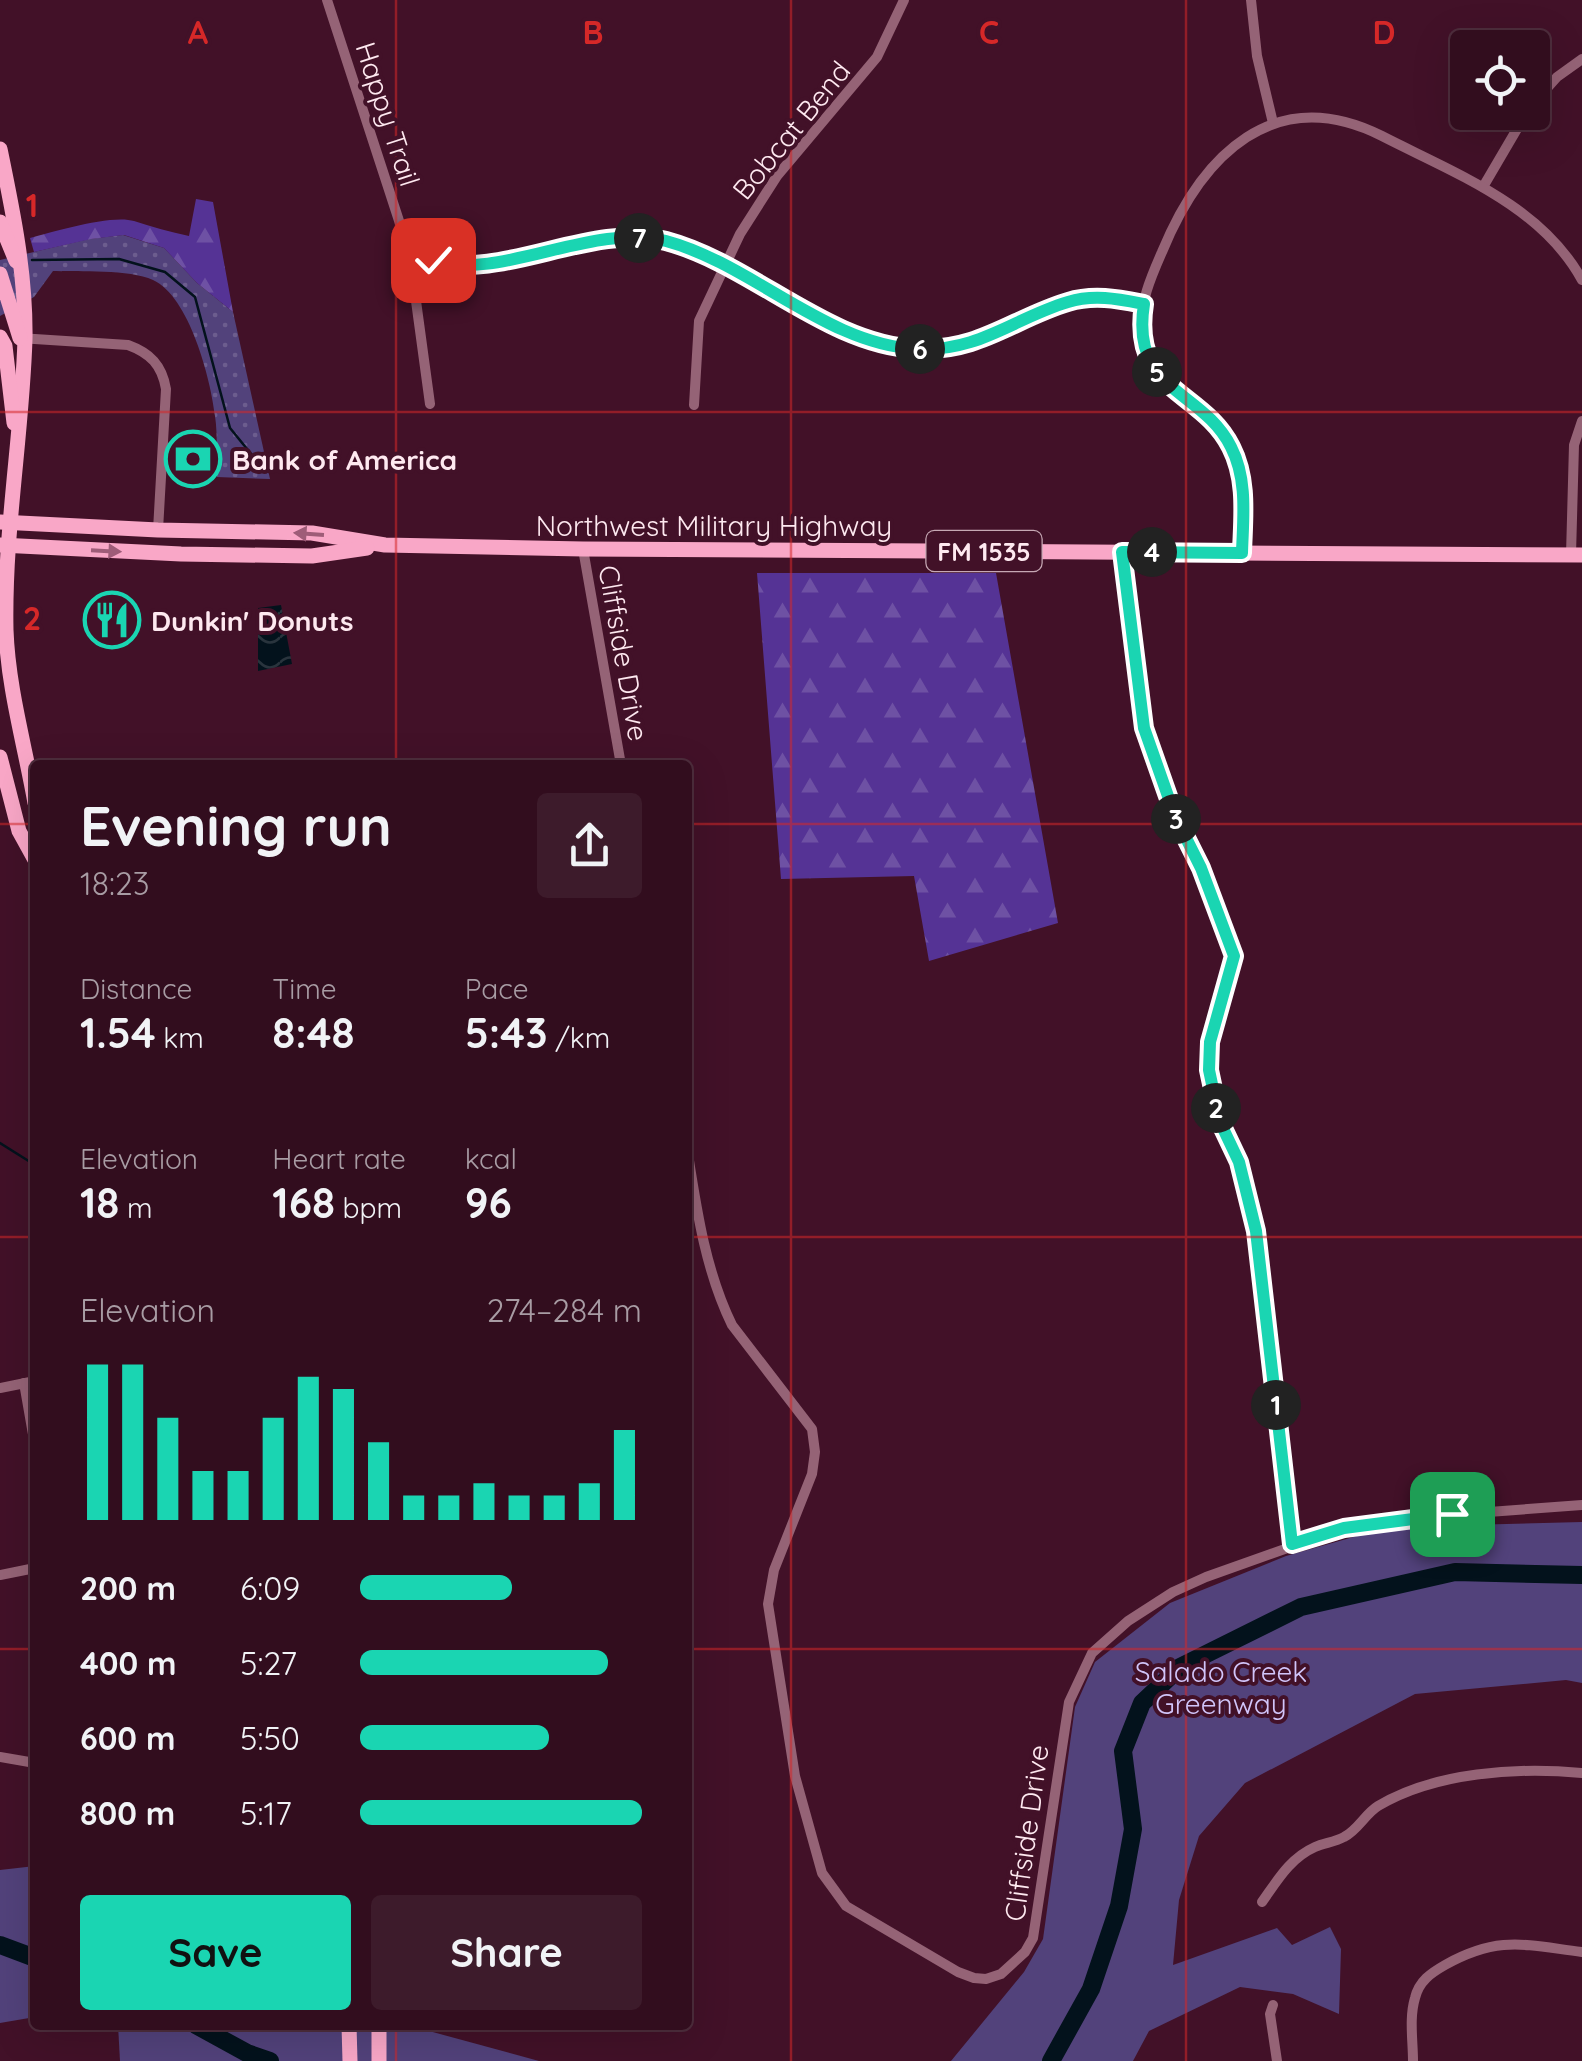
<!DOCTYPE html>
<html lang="en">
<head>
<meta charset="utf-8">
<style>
  :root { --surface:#320d1e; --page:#3d1b2b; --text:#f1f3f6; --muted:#a89ca4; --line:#4d2d3c; --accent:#1ad5b2 }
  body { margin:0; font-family:Quicksand,sans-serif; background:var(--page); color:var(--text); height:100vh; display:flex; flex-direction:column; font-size:38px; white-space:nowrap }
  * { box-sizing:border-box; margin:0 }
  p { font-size:32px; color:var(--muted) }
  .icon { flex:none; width:55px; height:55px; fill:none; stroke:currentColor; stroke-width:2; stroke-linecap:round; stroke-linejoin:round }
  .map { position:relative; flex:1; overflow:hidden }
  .sheet { position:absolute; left:30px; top:760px; width:662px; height:1270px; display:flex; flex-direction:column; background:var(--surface); border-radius:10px; box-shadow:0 10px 40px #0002,0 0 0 2px var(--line) }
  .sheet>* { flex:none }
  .controls { position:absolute; left:1450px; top:30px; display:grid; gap:20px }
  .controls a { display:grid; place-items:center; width:100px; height:100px; border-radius:10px; background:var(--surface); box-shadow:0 10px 40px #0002,0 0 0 2px var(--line); font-size:50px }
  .pin { position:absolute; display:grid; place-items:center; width:85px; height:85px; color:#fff; margin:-42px; border-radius:20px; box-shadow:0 5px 15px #0006 }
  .km { position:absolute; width:50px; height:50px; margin:-25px; border-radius:50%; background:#222; color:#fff; font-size:28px; line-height:50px; text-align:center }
  .round { display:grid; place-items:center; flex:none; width:105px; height:105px; border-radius:10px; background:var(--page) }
  .head { display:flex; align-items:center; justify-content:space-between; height:170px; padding:0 50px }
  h1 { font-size:55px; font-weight:700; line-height:75px }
  .stats { display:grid; grid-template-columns:repeat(3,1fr); gap:15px; height:170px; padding:10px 50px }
  .stats div { display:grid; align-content:center }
  .stats b { font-size:42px; font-weight:700 }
  .stats small { font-size:28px; font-weight:400 }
  .stats p { font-size:28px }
  .chart { height:280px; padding:20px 50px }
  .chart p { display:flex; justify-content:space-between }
  .chart svg { width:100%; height:180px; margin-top:10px; stroke:var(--accent); stroke-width:6 }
  .action { display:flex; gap:20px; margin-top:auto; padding:20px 50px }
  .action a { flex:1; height:115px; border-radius:10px; background:var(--accent); color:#111; font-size:40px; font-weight:700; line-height:115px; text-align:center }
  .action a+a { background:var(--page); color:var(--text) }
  ul { padding:0 50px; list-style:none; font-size:32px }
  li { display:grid; grid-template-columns:160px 120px 1fr; align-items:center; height:75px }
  li i { height:25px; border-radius:12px; background:var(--accent) }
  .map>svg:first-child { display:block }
</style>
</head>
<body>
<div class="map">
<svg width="1582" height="2061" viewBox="0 0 1582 2061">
  <defs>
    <pattern id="grass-dots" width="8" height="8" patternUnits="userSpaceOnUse" patternTransform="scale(2.5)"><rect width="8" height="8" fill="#52427b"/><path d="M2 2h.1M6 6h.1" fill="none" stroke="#6c5d8e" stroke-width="1.8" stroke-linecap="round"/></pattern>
    <pattern id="forest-firs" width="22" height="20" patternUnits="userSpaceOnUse" patternTransform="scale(2.5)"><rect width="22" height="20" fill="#553395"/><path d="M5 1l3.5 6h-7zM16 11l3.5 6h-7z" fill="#6e51a4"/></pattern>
    <pattern id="water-waves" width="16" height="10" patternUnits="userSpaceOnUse" patternTransform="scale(2.5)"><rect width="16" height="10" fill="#03121c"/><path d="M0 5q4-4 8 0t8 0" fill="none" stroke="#29343d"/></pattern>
  </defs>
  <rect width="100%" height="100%" fill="#421128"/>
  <path fill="url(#grass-dots)" d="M123,235L164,248L197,283L233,312L270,479L217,477C216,457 218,436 215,416C211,379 189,296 153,280C129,269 80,272 53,271L34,297L0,316V260L89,239Z"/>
  <g fill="url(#forest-firs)">
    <path d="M196,199L213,202L233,312L197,283L164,248L124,235L91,239L34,252L30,238C52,232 112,214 134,221C152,227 170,232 189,236Z"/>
    <path d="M757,573H996L1058,923L929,961L914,876L781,879Z"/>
  </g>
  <g fill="#52427b">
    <path d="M1582,1522V1683L1566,1680L1415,1694L1245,1783L1199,1836L1179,1900L1173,1965L1277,1928L1292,1945L1330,1927L1341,1949L1339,2014L1293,1994L1240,1987L1149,2031L1133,2061H951L1024,1972L1043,1939L1075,1707L1095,1662L1170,1603L1286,1556L1389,1527Z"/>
    <path d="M35,1866V2017L0,2023V1870Z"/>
    <path d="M118,2025H407L539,2061H120Z"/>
  </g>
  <path fill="url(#water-waves)" d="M281,605L292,664L258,671V608Z"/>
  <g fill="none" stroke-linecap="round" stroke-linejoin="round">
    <g stroke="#03121c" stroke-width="2.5">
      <path d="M32,260L119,259L165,272L195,297L230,428L260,465"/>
      <path d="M0,1143L35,1165"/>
    </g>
    <g stroke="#03121c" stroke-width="18">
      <path d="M0,1945L35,1958"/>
      <path d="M196,2025L247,2053L270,2061"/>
      <path d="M1051,2061L1091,1989L1119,1906L1133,1829L1123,1751L1142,1703L1180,1667L1301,1607L1455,1572L1582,1575"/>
    </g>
    <g stroke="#956376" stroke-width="10">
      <path d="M327,0L403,233C421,256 440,264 469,265C525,255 610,228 665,241C753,262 823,345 916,349C978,352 1013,318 1068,302C1094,294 1118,299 1143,304"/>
      <path d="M1251,0L1257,56L1273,123"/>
      <path d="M1532,105L1557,77L1582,59"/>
      <path d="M1483,187L1527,112"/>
      <path d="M19,338L128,345C150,353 162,365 166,389L158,530"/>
      <path d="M430,404L416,301L419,286L433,259"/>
      <path d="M694,405L699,321L740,234L777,176L877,57L904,0"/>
      <path d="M583,549L621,765"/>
      <path d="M1122,552L1144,728L1175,816L1201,868L1234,955L1211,1042L1209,1070L1220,1122L1239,1161L1255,1231L1292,1545"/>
      <path d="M1242,553C1243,518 1248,481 1232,449C1209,400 1149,393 1142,332C1139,304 1151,277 1162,252C1202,155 1274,82 1382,136C1454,173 1541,205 1582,280"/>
      <path d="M1571,555L1574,445L1582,421"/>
      <path d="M688,1154C697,1212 706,1272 732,1325L812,1429L815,1452L812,1474L774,1570L768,1604L795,1776L822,1873L846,1906L958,1972L974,1978L986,1979L1001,1974L1025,1952L1033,1938L1069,1702L1092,1653L1128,1621L1173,1592L1206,1577L1344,1528L1394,1519L1582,1505"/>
      <path d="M24,1383L35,1446"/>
      <path d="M0,1388L35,1381"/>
      <path d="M0,1575L35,1568"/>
      <path d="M0,1757L35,1763"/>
      <path d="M1262,1902C1277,1881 1290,1858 1315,1847C1324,1843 1335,1842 1344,1837C1358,1830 1365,1814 1378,1806C1435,1772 1517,1767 1582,1773"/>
      <path d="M1273,2005L1270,2014L1277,2061"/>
      <path d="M1413,2061C1413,2041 1409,2018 1415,1998C1419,1981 1431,1973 1445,1965C1499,1935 1525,1945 1582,1952"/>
    </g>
    <g stroke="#f9a7c7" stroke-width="15">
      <path d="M0,149C13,212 26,274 25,339C22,436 4,532 6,630C8,688 25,746 35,803"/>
      <path d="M0,222L16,261"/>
      <path d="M0,274L20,338"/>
      <path d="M0,337L5,346L14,423"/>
      <path d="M0,522L158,530L312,533L385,545L583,549L1582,555"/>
      <path d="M0,545L181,554L312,556L367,548"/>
      <path d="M0,757L19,831L35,860"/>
      <path d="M349,2025L350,2061"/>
      <path d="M379,2025V2061"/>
    </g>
  </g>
  <defs><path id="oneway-solid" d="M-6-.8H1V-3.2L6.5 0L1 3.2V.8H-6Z" transform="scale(2.5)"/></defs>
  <g fill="#9e5c78">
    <use href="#oneway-solid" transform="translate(309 534) rotate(-176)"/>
    <use href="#oneway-solid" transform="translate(106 551) rotate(3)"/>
  </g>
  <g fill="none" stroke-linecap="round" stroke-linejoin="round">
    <g stroke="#fff" stroke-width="20">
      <path id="route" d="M433,260C501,282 590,222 666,241C752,264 827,345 917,349C979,352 1014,318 1068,302C1094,294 1118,299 1144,304C1130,392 1202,389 1231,447C1248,480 1243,518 1242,553L1122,552L1144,728L1175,816L1201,868L1234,956L1210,1042L1209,1070L1220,1122L1239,1162L1256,1231L1292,1544L1344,1528L1452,1514"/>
    </g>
    <use href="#route" stroke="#1ad5b2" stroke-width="12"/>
  </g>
  <path fill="none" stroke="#d62828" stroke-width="2.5" stroke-opacity="0.55" d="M396,0V765M791,0V2061M1186,0V2061M0,412H1582M0,824H35M688,824H1582M0,1237H35M688,1237H1582M0,1649H35M688,1649H1582M396,2025V2061"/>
  <defs>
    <g id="bank-ring" transform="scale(2.875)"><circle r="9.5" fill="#421128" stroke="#1ad5b2" stroke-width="1.5"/><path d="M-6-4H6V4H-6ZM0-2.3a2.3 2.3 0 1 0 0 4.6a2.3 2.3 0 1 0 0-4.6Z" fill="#1ad5b2"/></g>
    <g id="restaurant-ring" transform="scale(2.875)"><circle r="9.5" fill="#421128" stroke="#1ad5b2" stroke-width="1.5"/><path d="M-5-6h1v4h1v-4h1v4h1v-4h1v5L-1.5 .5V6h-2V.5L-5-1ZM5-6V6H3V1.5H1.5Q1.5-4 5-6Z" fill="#1ad5b2"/></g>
  </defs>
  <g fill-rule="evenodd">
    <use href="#bank-ring" x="193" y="459"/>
    <use href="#restaurant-ring" x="112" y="620"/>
  </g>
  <g text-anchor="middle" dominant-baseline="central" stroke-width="8" stroke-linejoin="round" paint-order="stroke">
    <rect fill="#421128" stroke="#c6a8b4" stroke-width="2.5" x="926.5" y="531" width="115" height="40" rx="8"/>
    <g font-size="25" font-weight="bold" fill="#fee9f0">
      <text x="984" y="551">FM 1535</text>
    </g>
    <g font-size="28" fill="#fee9f0" stroke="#421128">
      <text transform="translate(388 114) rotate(72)">Happy Trail</text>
      <text transform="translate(791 130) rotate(-51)">Bobcat Bend</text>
      <text x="714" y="525">Northwest Military Highway</text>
      <text transform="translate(624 653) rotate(80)">Cliffside Drive</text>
      <text transform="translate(1026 1833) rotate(-82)">Cliffside Drive</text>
    </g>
    <g font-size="28" font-weight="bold" fill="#fee9f0" stroke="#421128" text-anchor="start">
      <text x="232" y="459">Bank of America</text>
      <text x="151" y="620">Dunkin' Donuts</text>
    </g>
    <g font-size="28" fill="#d1c5fa" stroke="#421128">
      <text x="1221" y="1671">Salado Creek<tspan x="1221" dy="32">Greenway</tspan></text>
    </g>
  </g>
  <g font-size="32" text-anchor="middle" font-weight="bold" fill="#d62828" stroke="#421128" stroke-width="8" stroke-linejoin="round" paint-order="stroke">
    <text x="198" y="44">A</text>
    <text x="593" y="44">B</text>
    <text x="989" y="44">C</text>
    <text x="1384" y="44">D</text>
    <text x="32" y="217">1</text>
    <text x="32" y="630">2</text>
  </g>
</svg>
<div class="controls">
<a><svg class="icon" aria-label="locate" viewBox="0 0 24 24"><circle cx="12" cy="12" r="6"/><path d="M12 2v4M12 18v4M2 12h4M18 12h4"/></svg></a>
</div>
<div class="pin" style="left:1452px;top:1514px;background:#1e9e55"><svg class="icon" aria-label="arrive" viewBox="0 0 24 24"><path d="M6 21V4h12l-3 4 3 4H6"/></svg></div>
<div class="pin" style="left:433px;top:260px;background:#d93025"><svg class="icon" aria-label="check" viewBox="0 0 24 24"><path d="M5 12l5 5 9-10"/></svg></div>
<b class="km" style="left:1276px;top:1405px">1</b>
<b class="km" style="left:1216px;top:1108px">2</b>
<b class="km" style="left:1176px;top:819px">3</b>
<b class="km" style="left:1152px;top:552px">4</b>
<b class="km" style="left:1157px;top:372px">5</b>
<b class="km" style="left:920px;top:349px">6</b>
<b class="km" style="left:639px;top:238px">7</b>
<section class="sheet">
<div class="head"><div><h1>Evening run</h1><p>18:23</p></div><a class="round"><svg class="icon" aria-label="share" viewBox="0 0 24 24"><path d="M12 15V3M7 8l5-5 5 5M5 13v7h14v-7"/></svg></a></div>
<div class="stats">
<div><p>Distance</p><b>1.54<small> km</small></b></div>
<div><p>Time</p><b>8:48</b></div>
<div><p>Pace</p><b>5:43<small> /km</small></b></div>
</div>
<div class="stats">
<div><p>Elevation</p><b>18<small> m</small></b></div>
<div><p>Heart rate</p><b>168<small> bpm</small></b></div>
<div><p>kcal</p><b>96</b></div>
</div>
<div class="chart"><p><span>Elevation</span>274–284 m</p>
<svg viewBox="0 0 160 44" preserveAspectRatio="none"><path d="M5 44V6M15 44V6M25 44V19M35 44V32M45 44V32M55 44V19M65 44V9M75 44V12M85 44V25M95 44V38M105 44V38M115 44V35M125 44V38M135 44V38M145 44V35M155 44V22"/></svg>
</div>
<ul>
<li><b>200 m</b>6:09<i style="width:54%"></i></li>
<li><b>400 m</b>5:27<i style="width:88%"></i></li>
<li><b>600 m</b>5:50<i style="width:67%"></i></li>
<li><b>800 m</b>5:17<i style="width:100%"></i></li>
</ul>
<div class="action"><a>Save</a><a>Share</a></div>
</section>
</div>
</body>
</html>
